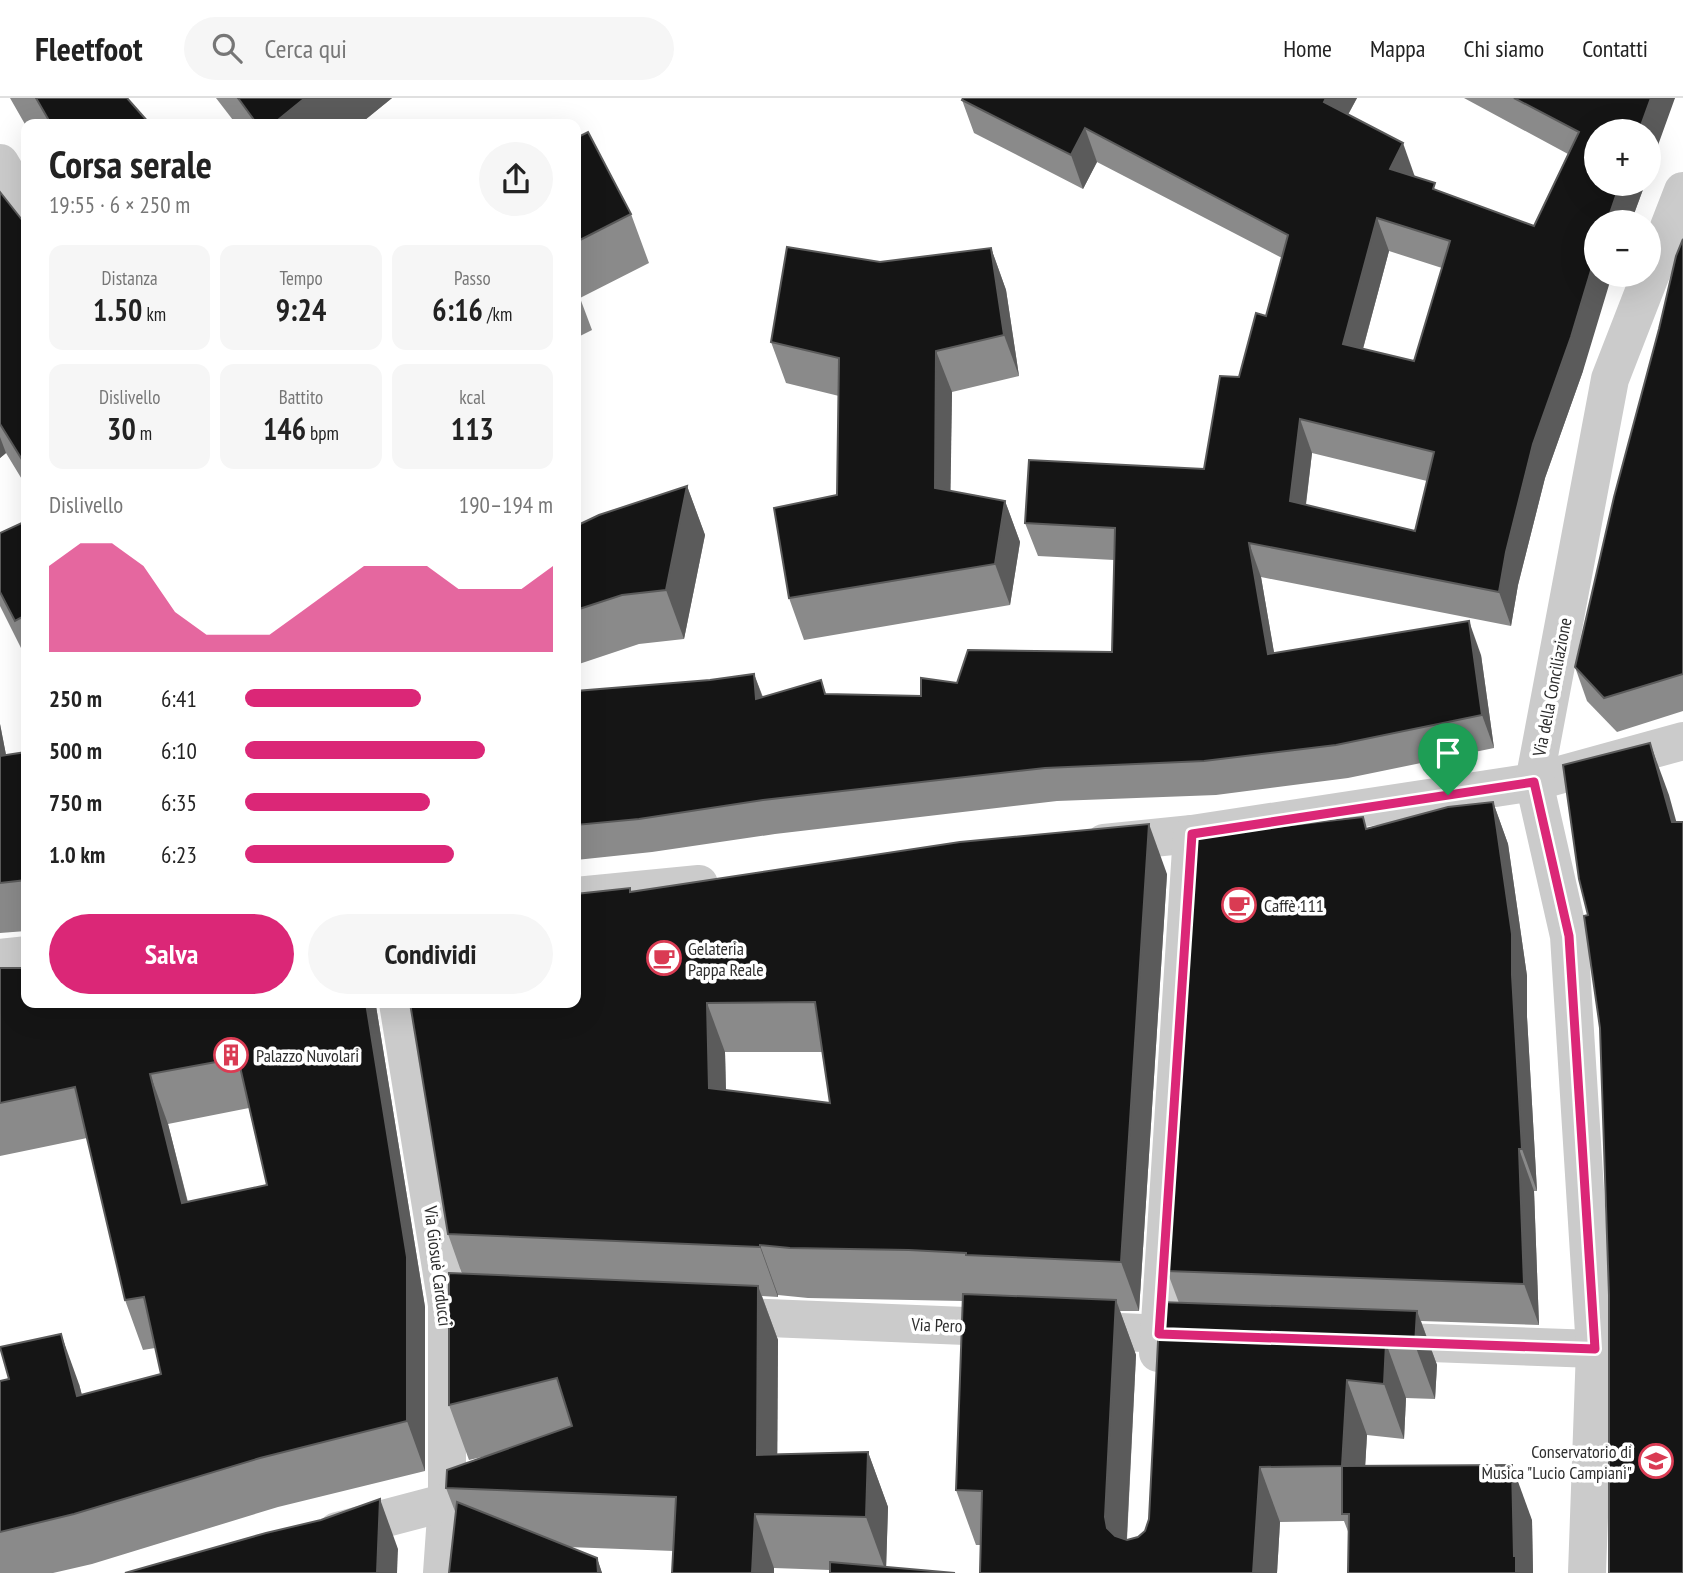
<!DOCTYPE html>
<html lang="it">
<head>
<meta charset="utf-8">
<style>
  :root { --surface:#fff; --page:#f6f6f6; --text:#222; --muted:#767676; --line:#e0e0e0; --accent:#db2777 }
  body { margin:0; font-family:"PT Sans Narrow",sans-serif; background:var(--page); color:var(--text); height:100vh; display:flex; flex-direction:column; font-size:26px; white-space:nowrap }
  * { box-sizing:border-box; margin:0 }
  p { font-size:23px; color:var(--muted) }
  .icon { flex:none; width:38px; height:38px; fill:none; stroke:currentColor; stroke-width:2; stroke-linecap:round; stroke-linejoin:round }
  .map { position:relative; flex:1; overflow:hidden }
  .details { position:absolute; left:21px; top:21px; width:560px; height:889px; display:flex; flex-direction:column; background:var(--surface); border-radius:14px; box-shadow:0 7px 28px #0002 }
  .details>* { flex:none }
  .tools { position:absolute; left:1584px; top:21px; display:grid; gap:14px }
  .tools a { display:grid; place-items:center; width:77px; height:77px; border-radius:50%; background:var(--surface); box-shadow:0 7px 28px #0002; font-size:35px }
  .pin { position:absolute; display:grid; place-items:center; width:60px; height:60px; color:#fff; margin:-72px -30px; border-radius:50% 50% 50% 0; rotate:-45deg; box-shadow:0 0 7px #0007 }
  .pin .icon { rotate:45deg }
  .round { display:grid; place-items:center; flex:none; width:74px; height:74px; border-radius:37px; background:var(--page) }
  .headline { display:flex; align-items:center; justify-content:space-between; height:119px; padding:0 28px }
  h1 { font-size:38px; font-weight:700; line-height:52px }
  .metrics { display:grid; grid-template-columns:repeat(3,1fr); gap:10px; height:119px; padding:7px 28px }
  .metrics div { display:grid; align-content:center; border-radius:14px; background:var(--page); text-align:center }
  .metrics b { font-size:30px; font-weight:700 }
  .metrics small { font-size:19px; font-weight:400 }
  .metrics p { font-size:19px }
  .chart { height:196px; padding:14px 28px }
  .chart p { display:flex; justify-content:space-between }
  .chart svg { width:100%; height:126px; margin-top:7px; fill:var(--accent); opacity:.7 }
  .action { display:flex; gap:14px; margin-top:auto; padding:14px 28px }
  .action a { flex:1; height:80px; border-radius:42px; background:var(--accent); color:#fff; font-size:28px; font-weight:700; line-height:80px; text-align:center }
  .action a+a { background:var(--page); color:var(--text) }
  ul { padding:0 28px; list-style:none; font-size:23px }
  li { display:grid; grid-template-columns:112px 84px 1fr; align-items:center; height:52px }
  li i { height:18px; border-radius:9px; background:var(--accent) }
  header { display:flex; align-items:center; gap:42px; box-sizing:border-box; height:98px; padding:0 35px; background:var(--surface); border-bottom:2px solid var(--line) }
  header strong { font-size:33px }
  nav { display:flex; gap:38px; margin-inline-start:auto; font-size:24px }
  .search { width:490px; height:63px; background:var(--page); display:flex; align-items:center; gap:18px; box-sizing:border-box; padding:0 24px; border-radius:38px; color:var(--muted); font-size:26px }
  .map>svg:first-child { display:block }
</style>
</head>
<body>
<header>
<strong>Fleetfoot</strong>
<div class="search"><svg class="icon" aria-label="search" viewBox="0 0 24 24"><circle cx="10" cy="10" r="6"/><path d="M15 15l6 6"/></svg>Cerca qui</div>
<nav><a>Home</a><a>Mappa</a><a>Chi siamo</a><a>Contatti</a></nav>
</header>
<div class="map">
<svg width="1683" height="1475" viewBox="0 0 1683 1475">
  <rect width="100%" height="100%" fill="#fff"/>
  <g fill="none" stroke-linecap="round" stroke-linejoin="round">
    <g stroke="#cbcbcb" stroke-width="38">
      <path d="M0,65L26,109"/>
      <path d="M1104,745L1192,736L1534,684L1683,643"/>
      <path d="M576,798L699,786"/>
      <path d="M0,860L26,857"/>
      <path d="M398,905L447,1207V1404L442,1475"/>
      <path d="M719,1218L1015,1230"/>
      <path d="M1075,1232L1211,1238"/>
      <path d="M1376,1243L1595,1251"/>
      <path d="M1158,1255L1192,736"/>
      <path d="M337,1433L447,1404"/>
      <path d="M1587,1475L1595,1251L1569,838L1534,684L1610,281L1683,93"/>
    </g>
  </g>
  <g fill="#8a8a8a" fill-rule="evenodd">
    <path d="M10,0H127L150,26H26V28Z"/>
    <path d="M216,0H392L360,26H236Z"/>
    <path d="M963,0H1357L1348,17L1415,79L1437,92L1534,128L1568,56L1464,0H1675L1596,86H1645L1631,124H1596L1583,273L1545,380L1518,487L1511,528L1261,479L1274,555L1481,557L1494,650L1348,680L1216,697L1057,703L775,736L652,754L576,762V593L710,582L754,576L763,599L821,582L826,596L921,598L957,585L1112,554L1114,462L1038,458L1025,425L1204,371L1239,279L1266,218L1282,160L1097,64L1083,91L974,35L962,2ZM1389,153L1442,170L1414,263L1363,251ZM1312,355L1427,383L1415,433L1306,407Z"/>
    <path d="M576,40L631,116L649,165L580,200L592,232L576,240Z"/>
    <path d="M0,94L26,127V388L6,355L0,360Z"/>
    <path d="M1683,141V613L1617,634L1587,603L1575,569Z"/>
    <path d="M991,150L1006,192L1019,278L952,294L950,393L1005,403L1020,444L1010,507L804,542L789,500L837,397L839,298L786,285L771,244L880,164Z"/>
    <path d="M687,388L705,437L684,541L639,546L576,567V428Z"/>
    <path d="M26,423V560L0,508V435Z"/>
    <path d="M0,626L6,657L26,654V833L0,835Z"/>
    <path d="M1493,704L1508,746L1527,878V919L1537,1093H1534L1539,1227L1421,1223L1437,1267L1435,1301L1406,1300L1404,1341L1367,1337L1365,1368L1532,1422L1533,1475H1348L1349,1436L1344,1423L1280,1424L1277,1475H980L981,1447H976L956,1392L963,1203L808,1200L778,1197V1199L762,1198L778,1242L777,1356L868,1354L888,1409L886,1469L830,1472L774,1470V1475H672L674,1453L568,1449L597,1460L602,1475H449L456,1416L446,1390L490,1357L469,1362L449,1307L462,1176L448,1136L631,794L1167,776L1139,1213H1120L1136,1257L1127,1442L1138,1439L1145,1433L1149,1421L1179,1205L1167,1173L1367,730ZM725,954H822L830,1005L726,992Z"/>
    <path d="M0,870L26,905H377L376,908L425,1209V1373L278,1409L92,1466L53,1475H0V1283L79,1286L82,1297L161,1276L155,1250L143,1252L125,1202L87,1040L0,1058ZM249,1010L267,1087L188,1104L168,1026Z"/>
  </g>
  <g fill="#5b5b5b">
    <path d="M305,0H392L360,26H273Z"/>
    <path d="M1326,0H1357L1336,38L1324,4Z"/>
    <path d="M1651,0H1675L1648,75V33H1639Z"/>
    <path d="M1085,30L1097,64L1083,91L1071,57Z"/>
    <path d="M1403,45L1415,79L1390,71Z"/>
    <path d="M1620,86H1645L1631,124H1607Z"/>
    <path d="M1377,120L1389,153L1355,280L1343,246Z"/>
    <path d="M991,150L1006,192L1019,278L1004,237Z"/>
    <path d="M1596,156V177H1612L1583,273L1545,380L1518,487L1511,528L1499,494L1506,454L1533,346Z"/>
    <path d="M936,253L952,294L950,431L935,390Z"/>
    <path d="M1300,321L1312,355L1302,437L1290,403Z"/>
    <path d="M0,339L6,355L0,360Z"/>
    <path d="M687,388L705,437L684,541L666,492Z"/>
    <path d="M1005,403L1020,444L1010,507L995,466Z"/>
    <path d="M1249,445L1261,479L1280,589L1268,556Z"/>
    <path d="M1469,523L1481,557L1494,650L1482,617Z"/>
    <path d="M754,576L766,609L756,601Z"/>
    <path d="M0,626L7,662L0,674Z"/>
    <path d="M1650,645L1669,697L1683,748L1672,724Z"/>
    <path d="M1493,704L1508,746L1527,878V919L1537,1093L1522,1051Z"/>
    <path d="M1149,726L1167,776L1139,1213L1121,1164Z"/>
    <path d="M366,905H377L376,908L425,1209V1373L407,1323Z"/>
    <path d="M707,905L725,954L727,1039L709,990Z"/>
    <path d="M150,976L168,1026L200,1154L182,1105Z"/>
    <path d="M1519,1051L1534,1093L1539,1227L1524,1186Z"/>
    <path d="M760,1147L778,1197V1199L760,1149Z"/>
    <path d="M758,1188L778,1242L777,1412L757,1357Z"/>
    <path d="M1116,1202L1136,1257L1125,1475L1107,1430L1105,1419Z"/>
    <path d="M1417,1213L1437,1267L1435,1301L1415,1247Z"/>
    <path d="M61,1236L79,1286L95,1348L77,1298Z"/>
    <path d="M1386,1245L1406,1300L1404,1341L1384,1286Z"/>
    <path d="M1347,1282L1367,1337L1362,1423L1342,1368Z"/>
    <path d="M868,1354L888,1409L886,1474L866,1419Z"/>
    <path d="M1512,1367L1532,1422L1533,1475H1516L1514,1458Z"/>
    <path d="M1260,1369L1280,1424L1277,1475H1253Z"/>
    <path d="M380,1401L398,1451L397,1475H377Z"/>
    <path d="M755,1416L774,1470V1475H752Z"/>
    <path d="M597,1460L602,1475H598Z"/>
  </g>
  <g fill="#151515" stroke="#5b5b5b" stroke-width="2" fill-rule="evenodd">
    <path d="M36,0H127L150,26H51Z"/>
    <path d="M238,0H305L273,26H257Z"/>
    <path d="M963,0H1326L1324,4L1403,45L1390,71L1435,85L1433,91L1534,128L1579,34L1514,0H1651L1639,33H1596V86H1620L1607,124H1596V156L1571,239L1533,346L1506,454L1499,494L1249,445L1268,556L1469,523L1482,617L1336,647L1204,663L1045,670L763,702L639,721L576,727V593L710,582L754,576L756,601L821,582L825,596L921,598V580L957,585L968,552L1112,554L1115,430L1025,425L1029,362L1204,371L1220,278L1239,279L1256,215L1266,218L1288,137L1085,30L1071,57L962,2ZM1377,120L1450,143L1414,263L1343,246ZM1300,321L1434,354L1415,433L1290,403Z"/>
    <path d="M588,34L631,116L576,144V40Z"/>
    <path d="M0,94L26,127V368L0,326Z"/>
    <path d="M1683,141V576L1604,600L1575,569L1614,399L1659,231L1676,158Z"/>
    <path d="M787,149L880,164L991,150L1004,237L936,253L935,390L1005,403L995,466L789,500L774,410L837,397L839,260L771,244Z"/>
    <path d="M687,388L666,492L622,497L576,512V428L599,417Z"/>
    <path d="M26,423V517L15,523L0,494V435Z"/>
    <path d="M1650,645L1672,724H1683V1475H1609V1197L1600,930L1584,818L1588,817L1579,781L1563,667Z"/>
    <path d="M26,654V782L0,785V658Z"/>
    <path d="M1493,704L1512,836V877L1522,1051H1519L1524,1186L1167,1173L1196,738L1363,719L1366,731L1448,709Z"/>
    <path d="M1149,726L1121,1164L966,1157V1155L909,1152L790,1150L760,1147V1149L448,1136L410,905H576V796L630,790V794L960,744ZM815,904L830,1005L709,990L707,905Z"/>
    <path d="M0,870H26V905H366L407,1159V1323L260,1360L74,1416L0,1434V1283L9,1281L0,1249L61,1236L77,1298L161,1276L144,1199L125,1202L75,989L0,1005ZM238,960L267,1087L182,1105L150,976Z"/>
    <path d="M449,1175L758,1188L757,1357L868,1354L866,1419L755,1416L752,1475H672L676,1399L446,1390L447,1372L572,1328L557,1280L449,1307Z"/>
    <path d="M963,1196L1116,1202L1105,1419L1107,1430L1115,1438L1127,1442L1138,1439L1145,1433L1149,1421L1160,1204L1417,1213L1415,1247L1386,1245L1384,1286L1347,1282L1342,1368L1260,1369L1253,1475H980L982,1393L956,1392Z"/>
    <path d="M1512,1367L1514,1458H1516V1475H1348L1349,1416H1342V1368Z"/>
    <path d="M380,1401L377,1475H125L266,1435L321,1422Z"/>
    <path d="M457,1404L597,1460L598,1475H449Z"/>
    <path d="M830,1464L955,1475H830Z"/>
  </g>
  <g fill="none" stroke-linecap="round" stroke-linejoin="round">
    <g stroke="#fff" stroke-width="14">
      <path id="route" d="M1534,684L1569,838L1595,1251L1159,1236L1192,736Z"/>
    </g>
    <use href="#route" stroke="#db2777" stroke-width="9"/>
  </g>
  <defs>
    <g id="cafe-ring" transform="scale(1.75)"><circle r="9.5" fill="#fff" stroke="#da3b53" stroke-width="1.5"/><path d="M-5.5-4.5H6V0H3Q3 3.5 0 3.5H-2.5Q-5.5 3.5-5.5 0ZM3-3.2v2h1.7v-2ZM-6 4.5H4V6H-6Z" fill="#da3b53"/></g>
    <g id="building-ring" transform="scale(1.75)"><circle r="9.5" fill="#fff" stroke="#da3b53" stroke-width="1.5"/><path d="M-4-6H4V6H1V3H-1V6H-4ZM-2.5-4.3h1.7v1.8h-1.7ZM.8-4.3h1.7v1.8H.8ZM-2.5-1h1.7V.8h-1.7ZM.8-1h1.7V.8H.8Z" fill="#da3b53"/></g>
    <g id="school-ring" transform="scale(1.75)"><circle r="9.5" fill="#fff" stroke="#da3b53" stroke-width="1.5"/><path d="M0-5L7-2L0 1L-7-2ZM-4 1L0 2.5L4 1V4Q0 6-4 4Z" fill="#da3b53"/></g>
  </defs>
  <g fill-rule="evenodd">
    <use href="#cafe-ring" x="1239" y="807"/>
    <use href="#cafe-ring" x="664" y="860"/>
    <use href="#building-ring" x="231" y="957"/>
    <use href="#school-ring" x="1656" y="1363"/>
  </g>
  <g text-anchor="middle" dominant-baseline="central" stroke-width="7" stroke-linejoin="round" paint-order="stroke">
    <g font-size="18" fill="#2e2e2e" stroke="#fff">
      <text transform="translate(1552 589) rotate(-79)">Via della Conciliazione</text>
      <text transform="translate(438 1168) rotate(83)">Via Giosuè Carducci</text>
      <text transform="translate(937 1227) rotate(2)">Via Pero</text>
    </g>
    <g font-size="18" fill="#2e2e2e" stroke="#fff" text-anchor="start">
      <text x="1264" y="807">Caffè 111</text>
      <text x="688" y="850">Gelateria<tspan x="688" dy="21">Pappa Reale</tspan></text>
      <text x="256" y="957">Palazzo Nuvolari</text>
      <text x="1632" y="1353" text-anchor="end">Conservatorio di<tspan x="1632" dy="21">Musica "Lucio Campiani"</tspan></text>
    </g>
  </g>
</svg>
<div class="tools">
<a>+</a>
<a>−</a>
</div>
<div class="pin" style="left:1448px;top:697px;background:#1e9e55"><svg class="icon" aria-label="arrive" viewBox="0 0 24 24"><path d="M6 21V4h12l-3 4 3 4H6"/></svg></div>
<section class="details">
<div class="headline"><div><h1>Corsa serale</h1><p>19:55 · 6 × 250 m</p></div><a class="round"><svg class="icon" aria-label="share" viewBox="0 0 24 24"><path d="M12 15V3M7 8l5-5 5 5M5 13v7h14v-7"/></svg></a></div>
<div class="metrics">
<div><p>Distanza</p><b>1.50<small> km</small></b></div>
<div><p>Tempo</p><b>9:24</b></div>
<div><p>Passo</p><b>6:16<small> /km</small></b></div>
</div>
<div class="metrics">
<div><p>Dislivello</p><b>30<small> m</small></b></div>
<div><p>Battito</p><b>146<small> bpm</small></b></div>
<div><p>kcal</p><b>113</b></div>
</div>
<div class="chart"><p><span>Dislivello</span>190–194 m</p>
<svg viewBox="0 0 160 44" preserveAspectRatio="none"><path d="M0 44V14L10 6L20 6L30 14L40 30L50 38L60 38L70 38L80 30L90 22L100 14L110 14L120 14L130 22L140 22L150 22L160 14V44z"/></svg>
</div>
<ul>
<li><b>250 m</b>6:41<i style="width:57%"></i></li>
<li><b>500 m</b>6:10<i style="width:78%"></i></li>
<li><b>750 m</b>6:35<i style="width:60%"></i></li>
<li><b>1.0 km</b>6:23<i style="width:68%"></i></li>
</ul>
<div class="action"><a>Salva</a><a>Condividi</a></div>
</section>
</div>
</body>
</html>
